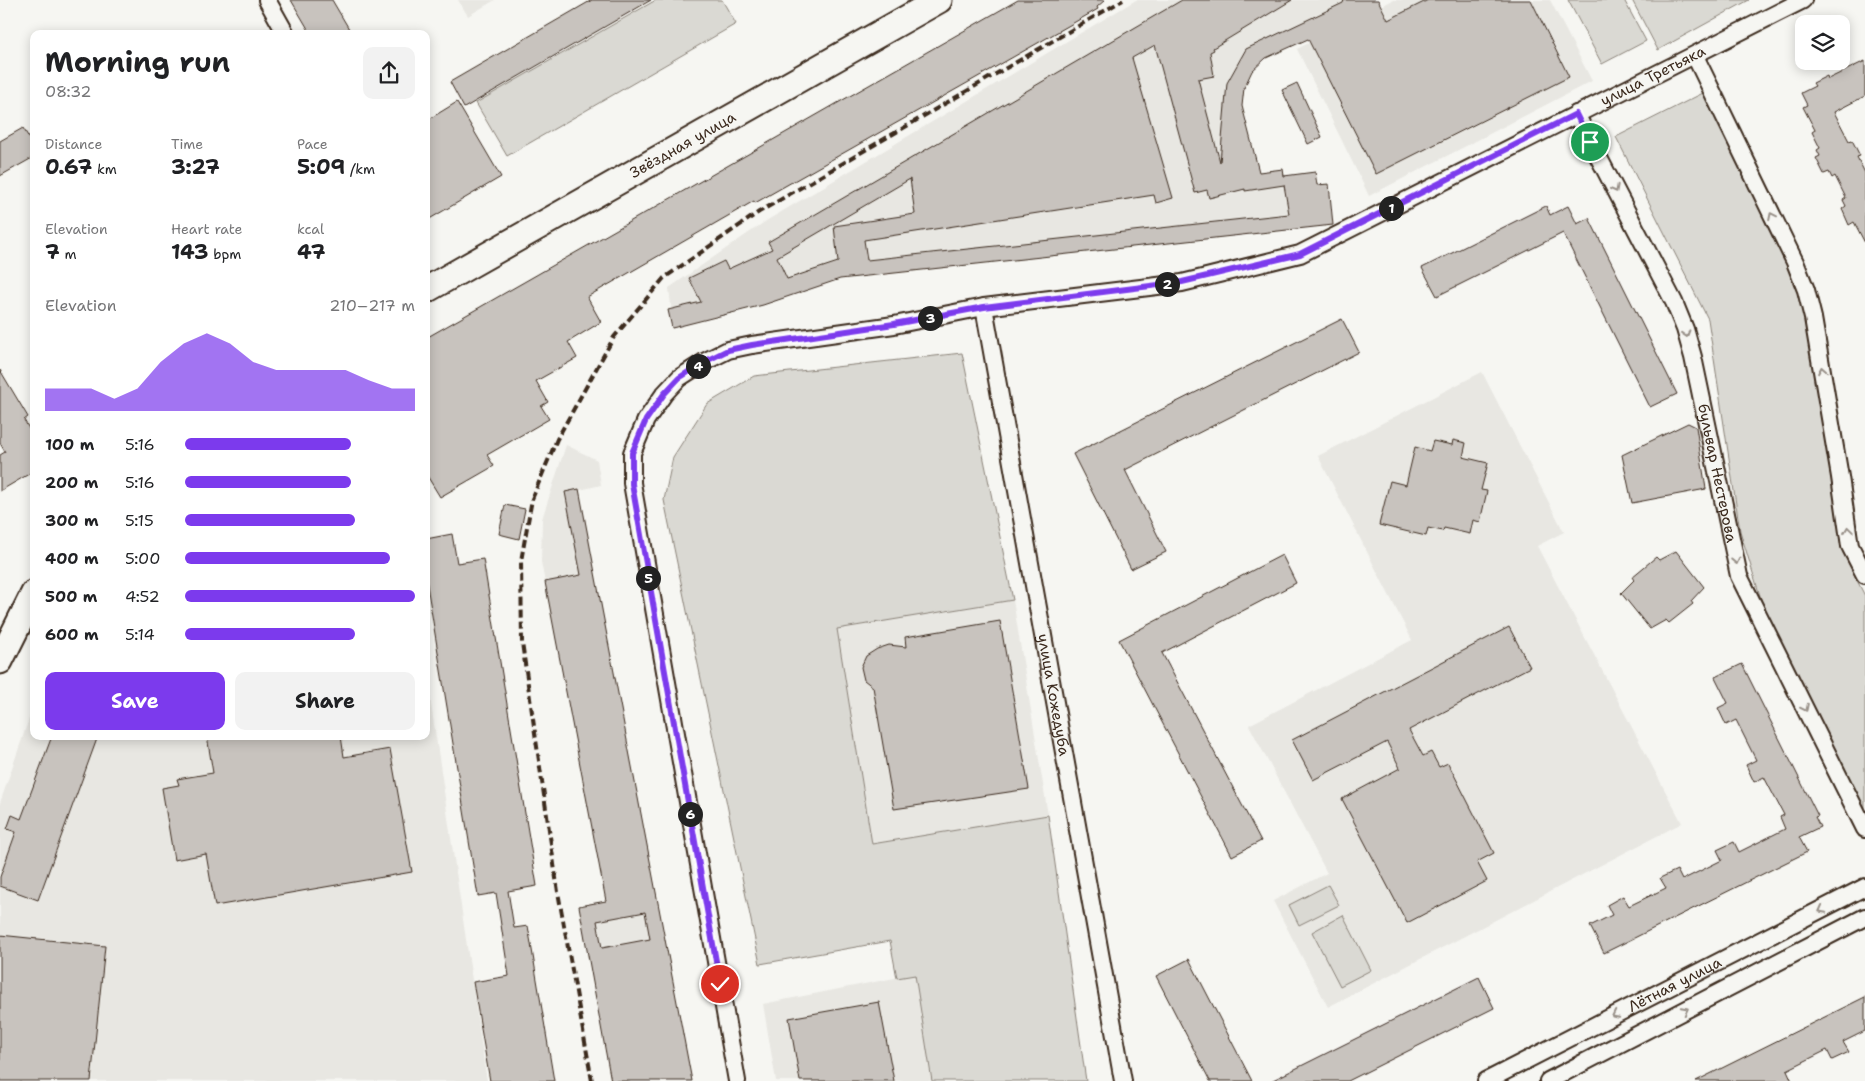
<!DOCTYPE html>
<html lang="en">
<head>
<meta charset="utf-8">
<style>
  :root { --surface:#fff; --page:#f2f2f2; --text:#202124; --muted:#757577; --accent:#7c3aed }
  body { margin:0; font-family:"Shantell Sans",sans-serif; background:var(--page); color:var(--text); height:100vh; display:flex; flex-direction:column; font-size:19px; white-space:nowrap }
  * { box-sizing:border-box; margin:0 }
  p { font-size:16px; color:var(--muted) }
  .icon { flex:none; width:28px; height:28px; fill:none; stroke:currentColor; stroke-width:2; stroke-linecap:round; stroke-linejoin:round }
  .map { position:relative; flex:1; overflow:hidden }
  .panel { position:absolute; left:30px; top:30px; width:400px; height:710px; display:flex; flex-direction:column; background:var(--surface); border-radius:10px; box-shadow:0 2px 12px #0003 }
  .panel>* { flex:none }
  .controls { position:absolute; left:1795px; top:15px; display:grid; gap:10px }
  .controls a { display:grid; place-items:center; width:55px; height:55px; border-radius:10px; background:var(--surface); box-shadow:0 2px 12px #0003; font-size:25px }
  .pin { position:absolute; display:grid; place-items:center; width:42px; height:42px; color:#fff; margin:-21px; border:2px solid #fff; border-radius:50%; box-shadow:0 1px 5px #0007 }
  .km { position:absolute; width:25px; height:25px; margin:-12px; border-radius:50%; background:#222; color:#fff; font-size:14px; line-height:25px; text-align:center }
  .round { display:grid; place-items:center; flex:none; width:52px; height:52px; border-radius:10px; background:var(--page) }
  .head { display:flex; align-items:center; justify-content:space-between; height:85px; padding:0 15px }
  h1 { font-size:28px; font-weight:700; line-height:38px }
  .stats { display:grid; grid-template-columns:repeat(3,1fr); gap:8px; height:85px; padding:5px 15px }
  .stats div { display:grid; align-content:center }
  .stats b { font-size:21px; font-weight:700 }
  .stats small { font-size:14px; font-weight:400 }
  .stats p { font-size:14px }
  .chart { height:140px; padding:10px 15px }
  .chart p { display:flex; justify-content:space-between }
  .chart svg { width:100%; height:90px; margin-top:5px; fill:var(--accent); opacity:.7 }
  .cta { display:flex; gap:10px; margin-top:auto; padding:10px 15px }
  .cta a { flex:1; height:58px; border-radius:10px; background:var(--accent); color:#fff; font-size:20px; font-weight:700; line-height:58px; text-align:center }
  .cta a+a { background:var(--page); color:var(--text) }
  ul { padding:0 15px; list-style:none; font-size:16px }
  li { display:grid; grid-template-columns:80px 60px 1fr; align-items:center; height:38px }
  li i { height:12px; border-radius:6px; background:var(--accent) }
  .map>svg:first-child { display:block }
</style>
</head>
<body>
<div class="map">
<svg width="1865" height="1081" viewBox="0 0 1865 1081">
  <rect width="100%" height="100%" fill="#f6f6f2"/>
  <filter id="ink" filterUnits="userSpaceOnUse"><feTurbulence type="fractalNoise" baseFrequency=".02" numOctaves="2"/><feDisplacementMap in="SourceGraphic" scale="10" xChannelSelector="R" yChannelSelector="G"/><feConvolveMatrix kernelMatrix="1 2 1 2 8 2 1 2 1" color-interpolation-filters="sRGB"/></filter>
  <g filter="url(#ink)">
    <g fill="#e8e7e2">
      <path d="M458,0H495L468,16Z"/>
      <path d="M1136,0H1374L1260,56L1244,75L1235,105L1257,184L1312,175L1316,220L845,271L673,323L669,288L766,221Z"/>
      <path d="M1393,0H1550L1592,81L1369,196L1297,49Z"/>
      <path d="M1482,372L1564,532L1537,546L1682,823L1328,1007L1273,901L1327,873L1249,725L1412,640L1318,456Z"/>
      <path d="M566,445L597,460L601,485L580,490L692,1081H611L579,906L606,901L541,562L542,519Z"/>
      <path d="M1013,600L1048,815L872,844L837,629Z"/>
      <path d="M426,670L487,1081H0V803L34,704V736H426Z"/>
      <path d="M915,974L932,1081H776L763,1004Z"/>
    </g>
    <g fill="#dad9d3" stroke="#8a8278">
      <path d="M656,0H722L736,24L507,156L476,103Z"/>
      <path d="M1568,0H1624L1646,41L1602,64Z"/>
      <path d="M1632,0H1749L1658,50Z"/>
      <path d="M1705,92L1787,260L1804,308L1843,553L1865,596V811L1765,612L1740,531L1708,319L1616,137Z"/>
      <path d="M962,353L1013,600L837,629L872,844L1048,815L1086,1081H932L915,975L897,978L890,941L760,964L664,500L673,457L707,404L754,376Z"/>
      <path d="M1328,885L1339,905L1299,925L1289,905Z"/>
      <path d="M1343,915L1371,970L1340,986L1312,932Z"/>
    </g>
    <g fill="#c8c3be" stroke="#3b2a1e" fill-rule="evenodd">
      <path d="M291,0H332L352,34H311Z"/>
      <path d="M592,0H651L464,108L450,82Z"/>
      <path d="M1018,0H1105L1097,7L1098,9L755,203L754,201L587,297L601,322L568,342L577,358L536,381L548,402L541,406L549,419L487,455L494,466L440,497L426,474V338Z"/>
      <path d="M1182,0H1292L1213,48L1214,50L1210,52L1214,76L1198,79L1220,162L1227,83L1246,49L1343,3L1344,0H1378L1388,20L1428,0H1531L1569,77L1376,174L1308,39L1266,58L1252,71L1244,88L1242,106L1259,172L1283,169L1284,176L1315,172L1317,185L1329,184L1333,225L840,279L763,305L672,328L668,310L701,302L689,278L724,261L728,269L772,249L768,242ZM1155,45L1195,193L1207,190L1209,198L1245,189V191L1284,185L1289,214L867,260L864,240L1154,195L1156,203L1173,198L1132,58ZM910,179L915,214L834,226L838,262L787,279L777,257Z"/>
      <path d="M1865,61V96L1834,112L1849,141L1852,140L1860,156L1857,157L1865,173V243L1854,222L1849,225L1842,209L1846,206L1843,200L1846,198L1835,176L1832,178L1829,172L1824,174L1816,158L1820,156L1817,150L1820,148L1812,132L1815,130L1803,107L1807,105L1801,93L1815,86L1813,83L1827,76L1828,79Z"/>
      <path d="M1297,83L1322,137L1308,144L1282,90Z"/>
      <path d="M457,102L501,177L426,221V121Z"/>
      <path d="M23,128L34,146V157L0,176V141Z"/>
      <path d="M1546,206L1550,215L1568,206L1577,224L1589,218L1677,394L1650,407L1563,233L1437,296L1422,268Z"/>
      <path d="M1342,319L1359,352L1125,470L1166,552L1131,569L1073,454Z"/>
      <path d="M0,370L28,417L24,420L34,437V471L0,491V455L5,452L0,443Z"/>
      <path d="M1688,423L1696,427L1706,489L1632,503L1622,455Z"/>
      <path d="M1453,440L1466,443L1463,457L1488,463L1481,490L1487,491L1480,522L1473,520L1470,534L1444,528L1443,531L1428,528L1426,536L1379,525L1390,481L1406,485L1415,447L1430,451L1433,441L1452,445Z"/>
      <path d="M579,489L692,1081H611L579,906L606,901L545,582L581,575L565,492ZM645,912L650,939L602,948L597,921Z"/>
      <path d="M505,505L525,509L519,539L499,534Z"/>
      <path d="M452,534L457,563L483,559L537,886L508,891L514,928L528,926L554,1081H490L473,982L509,976L496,893L478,896L426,579V539Z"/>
      <path d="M1676,551L1704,587L1691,601L1693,604L1669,623L1666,620L1650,629L1621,593L1634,580L1632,577L1656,557L1659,560Z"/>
      <path d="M1282,555L1296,583L1162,653L1261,841L1232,856L1119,640Z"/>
      <path d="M1000,621L1029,789L894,809L873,687L864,680L861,667L866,656L877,649L889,645L906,647L905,637Z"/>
      <path d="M1509,627L1530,667L1409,730L1423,756L1431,752L1439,767L1448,763L1494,853L1477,862L1487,881L1407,923L1342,799L1400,768L1387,742L1313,780L1292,740Z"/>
      <path d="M1742,664L1818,816L1815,817L1820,827L1799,837L1807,852L1604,953L1590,926L1612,915L1607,905L1623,896L1629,906L1666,888L1660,878L1677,870L1682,880L1722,860L1717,850L1734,842L1739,852L1785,829L1780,817L1784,815L1764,777L1754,782L1746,765L1756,760L1736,720L1726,725L1718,708L1728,703L1715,677Z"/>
      <path d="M52,736H98L38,900L0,886V877L16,832L7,829L12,815L21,819Z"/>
      <path d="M207,736H341L344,757L390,749L412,872L215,906L206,854L174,860L162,788L179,785L177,779L213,773Z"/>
      <path d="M0,935L105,946L91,1081H0Z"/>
      <path d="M1189,959L1252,1081H1210L1156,976Z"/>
      <path d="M1479,977L1494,1008L1348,1081H1271Z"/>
      <path d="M1865,997V1031L1843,1042L1849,1052L1832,1060L1827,1050L1787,1070L1792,1081H1696Z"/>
      <path d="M879,1002L894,1081H800L789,1018Z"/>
    </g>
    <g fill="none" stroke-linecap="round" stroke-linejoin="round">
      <g stroke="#3b2a1e" stroke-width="20">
        <g id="minor">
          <path d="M267,0L286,34"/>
          <path d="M1695,56L1795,262L1806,290L1813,318L1840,477L1850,546L1865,575"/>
          <path id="s1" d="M1576,114L1674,302L1685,329L1693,357L1739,576L1865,829"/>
          <path id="s2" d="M984,307L1123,1081"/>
          <path id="s3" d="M737,1081L632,483V453L646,420L664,394L679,378L704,362L728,350L752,345L894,325L984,307L1182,283L1300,254L1803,0"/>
          <path id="s4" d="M1486,1081L1865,887"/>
          <path d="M1548,1081L1865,917"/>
        </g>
      </g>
      <g stroke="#3b2a1e" stroke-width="29">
        <g id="primary">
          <path id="s5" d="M426,290L939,0"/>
          <path d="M0,661L34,593"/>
        </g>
      </g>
      <use href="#minor" stroke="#f6f6f2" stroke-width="16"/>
      <use href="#primary" stroke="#f6f6f2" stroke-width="25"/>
      <path stroke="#3b2a1e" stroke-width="4" stroke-dasharray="8 4" stroke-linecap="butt" d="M592,1081L558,892L522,643L521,561L532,499L557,439L614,337L664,278L759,212L1123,0"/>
    </g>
    <defs><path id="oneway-chevron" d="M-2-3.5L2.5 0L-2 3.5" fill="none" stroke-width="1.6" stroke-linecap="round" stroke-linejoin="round" transform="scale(1.25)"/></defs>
    <g stroke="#989088">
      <use href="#oneway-chevron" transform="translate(1615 189) rotate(62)"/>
      <use href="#oneway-chevron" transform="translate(1772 216) rotate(-116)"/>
      <use href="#oneway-chevron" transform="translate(1686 334) rotate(73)"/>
      <use href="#oneway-chevron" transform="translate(1822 370) rotate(-100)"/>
      <use href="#oneway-chevron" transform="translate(1848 530) rotate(-98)"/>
      <use href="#oneway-chevron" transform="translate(1736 561) rotate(78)"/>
      <use href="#oneway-chevron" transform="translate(1805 708) rotate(64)"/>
      <use href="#oneway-chevron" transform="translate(1822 910) rotate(152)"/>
      <use href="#oneway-chevron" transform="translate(1685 1010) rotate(-27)"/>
      <use href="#oneway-chevron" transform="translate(1615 1015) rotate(153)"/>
    </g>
  </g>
  <g fill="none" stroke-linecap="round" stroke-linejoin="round" filter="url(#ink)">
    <g stroke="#fff" stroke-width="10">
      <path id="route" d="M720,984L632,484V453L646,420L664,394L679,378L704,362L728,350L752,345L894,324L984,307L1182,282L1300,254L1576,114L1590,142"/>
    </g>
    <use href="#route" stroke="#7c3aed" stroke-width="6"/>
  </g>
  <g text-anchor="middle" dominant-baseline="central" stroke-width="5" stroke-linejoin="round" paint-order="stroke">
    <g font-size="15" fill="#3b2a1e" stroke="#f6f6f2">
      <text stroke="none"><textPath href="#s3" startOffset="1759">улица Третьяка</textPath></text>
      <text stroke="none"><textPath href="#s5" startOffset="295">Звёздная улица</textPath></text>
      <text stroke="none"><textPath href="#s1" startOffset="389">бульвар Нестерова</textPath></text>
      <text stroke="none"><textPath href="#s2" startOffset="394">улица Кожедуба</textPath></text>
      <text stroke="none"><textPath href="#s4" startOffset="212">Лётная улица</textPath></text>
    </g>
  </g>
</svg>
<div class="controls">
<a><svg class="icon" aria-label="layers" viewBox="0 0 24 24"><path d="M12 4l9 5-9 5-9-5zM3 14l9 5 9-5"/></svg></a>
</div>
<div class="pin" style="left:1590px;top:142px;background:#1e9e55"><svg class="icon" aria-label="arrive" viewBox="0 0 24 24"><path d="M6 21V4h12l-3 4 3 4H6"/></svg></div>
<div class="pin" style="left:720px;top:984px;background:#d93025"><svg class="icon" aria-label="check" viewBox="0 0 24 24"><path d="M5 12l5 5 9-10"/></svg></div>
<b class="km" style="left:1391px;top:208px">1</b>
<b class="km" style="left:1167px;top:284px">2</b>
<b class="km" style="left:930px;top:318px">3</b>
<b class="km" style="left:698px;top:366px">4</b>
<b class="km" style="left:648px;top:578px">5</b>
<b class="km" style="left:690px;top:814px">6</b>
<section class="panel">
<div class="head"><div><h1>Morning run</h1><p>08:32</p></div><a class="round"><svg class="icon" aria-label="share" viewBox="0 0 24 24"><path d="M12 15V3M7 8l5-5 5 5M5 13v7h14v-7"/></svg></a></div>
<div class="stats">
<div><p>Distance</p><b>0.67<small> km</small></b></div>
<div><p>Time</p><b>3:27</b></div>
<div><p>Pace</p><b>5:09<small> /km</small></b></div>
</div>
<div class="stats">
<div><p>Elevation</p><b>7<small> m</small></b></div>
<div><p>Heart rate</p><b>143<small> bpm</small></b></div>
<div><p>kcal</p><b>47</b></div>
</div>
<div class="chart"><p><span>Elevation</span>210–217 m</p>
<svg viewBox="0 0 160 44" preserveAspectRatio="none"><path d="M0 44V33L10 33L20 33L30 38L40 33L50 20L60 11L70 6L80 11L90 20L100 24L110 24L120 24L130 24L140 29L150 33L160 33V44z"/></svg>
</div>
<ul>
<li><b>100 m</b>5:16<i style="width:72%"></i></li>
<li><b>200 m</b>5:16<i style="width:72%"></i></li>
<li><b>300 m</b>5:15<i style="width:74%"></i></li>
<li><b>400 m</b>5:00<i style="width:89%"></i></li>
<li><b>500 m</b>4:52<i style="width:100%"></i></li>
<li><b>600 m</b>5:14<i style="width:74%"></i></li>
</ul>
<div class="cta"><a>Save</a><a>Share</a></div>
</section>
</div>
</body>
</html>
